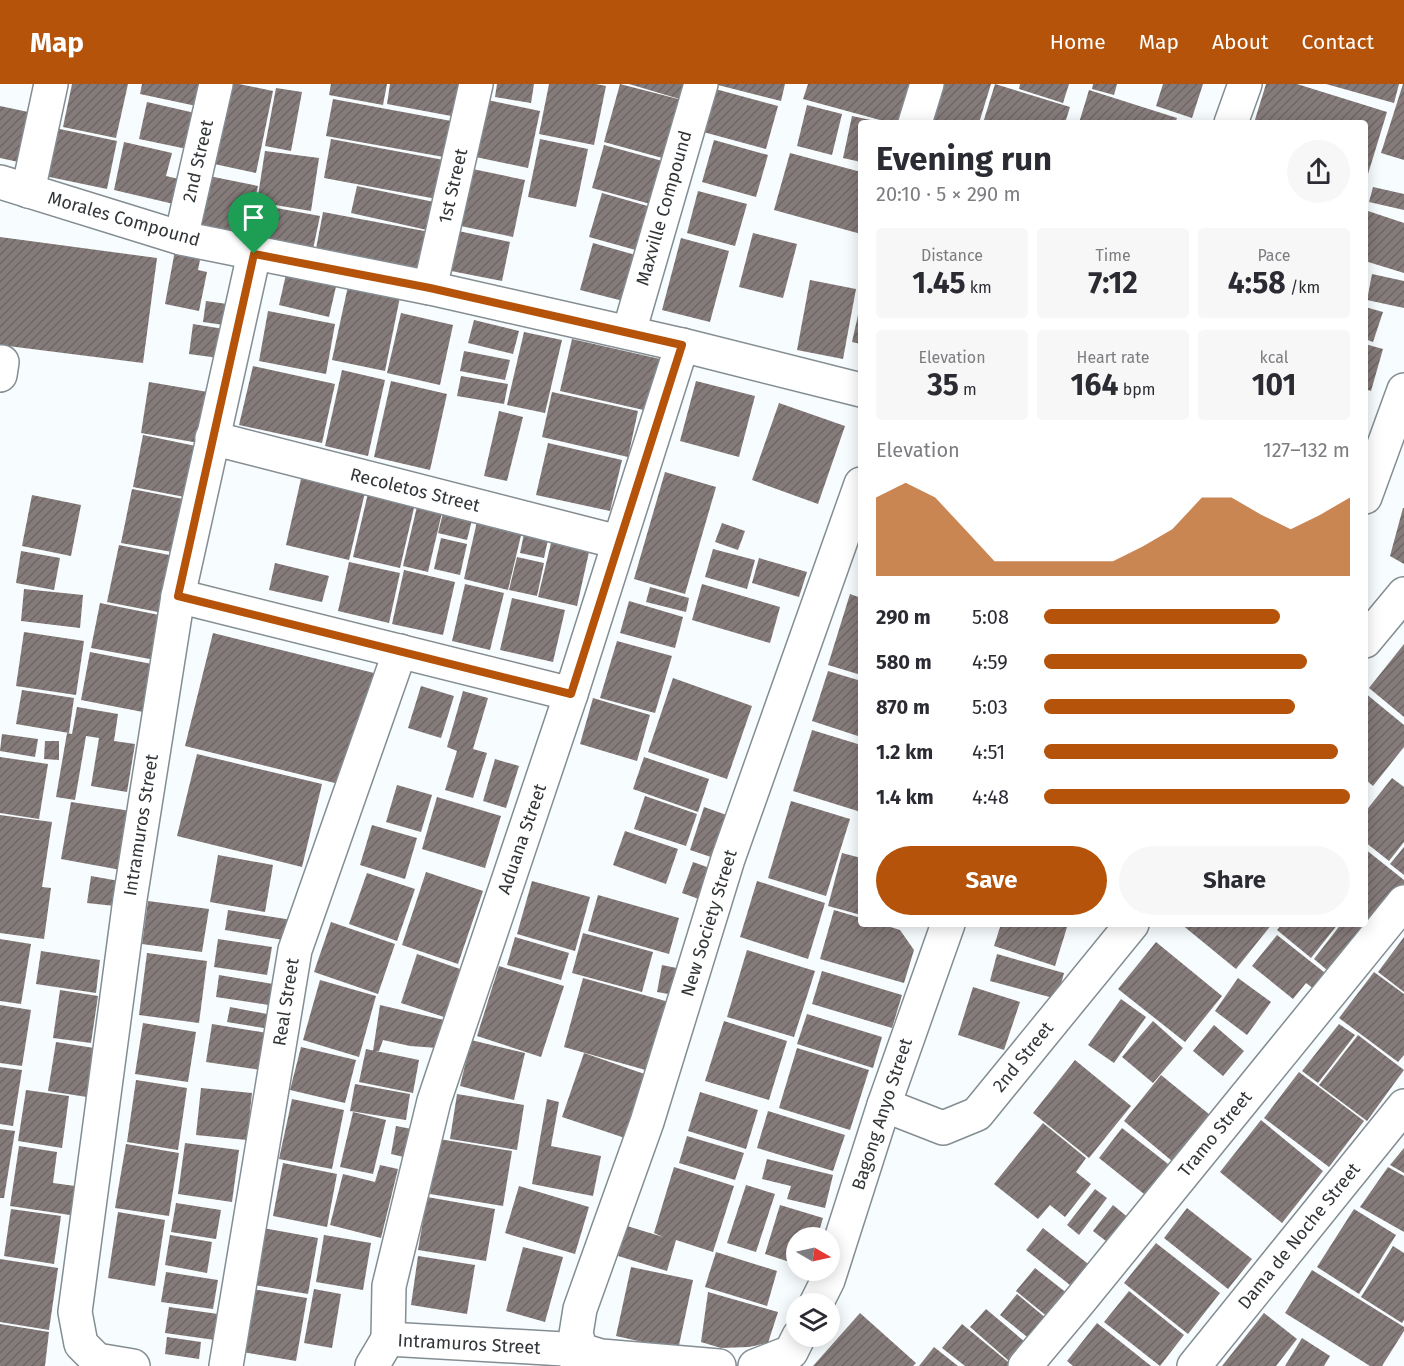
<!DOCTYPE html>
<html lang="en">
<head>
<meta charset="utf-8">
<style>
  :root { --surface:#fff; --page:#f7f7f7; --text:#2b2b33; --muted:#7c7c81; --accent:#b45309 }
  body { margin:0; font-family:"Fira Sans",sans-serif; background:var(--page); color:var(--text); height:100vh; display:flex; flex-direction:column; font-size:22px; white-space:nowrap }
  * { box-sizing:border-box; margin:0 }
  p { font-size:20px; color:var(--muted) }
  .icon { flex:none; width:33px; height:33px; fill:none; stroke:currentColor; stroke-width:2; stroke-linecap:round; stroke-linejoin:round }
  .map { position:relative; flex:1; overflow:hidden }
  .drawer { position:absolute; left:858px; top:36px; width:510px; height:807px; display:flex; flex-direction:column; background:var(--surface); border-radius:6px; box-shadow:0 3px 15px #0003 }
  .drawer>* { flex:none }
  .needle { width:39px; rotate:99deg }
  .fabs { position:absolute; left:786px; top:1143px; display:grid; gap:12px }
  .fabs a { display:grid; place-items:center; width:54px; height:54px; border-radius:50%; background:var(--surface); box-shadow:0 3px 15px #0003; font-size:30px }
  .pin { position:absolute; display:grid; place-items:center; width:51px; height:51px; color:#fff; margin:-62px -26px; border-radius:50% 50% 50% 0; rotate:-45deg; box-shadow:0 0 6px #0007 }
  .pin .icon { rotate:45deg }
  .round { display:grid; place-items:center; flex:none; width:63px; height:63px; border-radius:32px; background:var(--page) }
  .summary { display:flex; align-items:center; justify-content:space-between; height:102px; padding:0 18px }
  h1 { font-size:33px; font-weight:700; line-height:45px }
  .metrics { display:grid; grid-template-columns:repeat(3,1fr); gap:9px; height:102px; padding:6px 18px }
  .metrics div { display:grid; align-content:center; border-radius:6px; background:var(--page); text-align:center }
  .metrics b { font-size:30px; font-weight:700 }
  .metrics small { font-size:16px; font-weight:400 }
  .metrics p { font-size:16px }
  .chart { height:168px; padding:12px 18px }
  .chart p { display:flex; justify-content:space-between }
  .chart svg { width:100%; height:108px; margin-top:6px; fill:var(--accent); opacity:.7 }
  .action { display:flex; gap:12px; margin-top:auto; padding:12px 18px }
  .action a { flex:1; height:69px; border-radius:36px; background:var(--accent); color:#fff; font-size:24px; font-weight:700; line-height:69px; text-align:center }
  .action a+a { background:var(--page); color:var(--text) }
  ul { padding:0 18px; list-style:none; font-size:20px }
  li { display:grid; grid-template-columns:96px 72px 1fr; align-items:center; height:45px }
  li i { height:15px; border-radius:8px; background:var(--accent) }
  header { display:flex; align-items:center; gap:36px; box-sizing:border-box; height:84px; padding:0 30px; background:var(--accent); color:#fff }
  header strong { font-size:28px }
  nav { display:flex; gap:33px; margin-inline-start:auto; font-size:21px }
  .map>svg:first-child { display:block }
</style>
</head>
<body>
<header>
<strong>Map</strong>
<nav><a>Home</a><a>Map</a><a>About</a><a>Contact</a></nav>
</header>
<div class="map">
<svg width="1404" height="1282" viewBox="0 0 1404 1282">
  <defs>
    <pattern id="building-hatch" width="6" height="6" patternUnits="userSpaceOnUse" patternTransform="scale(1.5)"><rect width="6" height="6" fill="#867b7b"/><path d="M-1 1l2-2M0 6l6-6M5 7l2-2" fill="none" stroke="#6e6666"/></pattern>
  </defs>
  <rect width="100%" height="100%" fill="#f7fcfe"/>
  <g fill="url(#building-hatch)">
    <path d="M72,0H128L116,54L63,43Z"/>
    <path d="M142,0H206L201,23L140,10Z"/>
    <path d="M221,0H239L273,7L256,89L205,78Z"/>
    <path d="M331,0H387L383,21L329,11Z"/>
    <path d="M390,0H468L462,34L387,20Z"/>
    <path d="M497,0H534L531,19L495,13Z"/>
    <path d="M549,0H596L606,2L594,61L539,50Z"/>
    <path d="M620,0L682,16L666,75L604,58Z"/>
    <path d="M629,0H688L683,16Z"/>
    <path d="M714,0H785L781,17Z"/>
    <path d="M808,0H920L909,39H891L803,15Z"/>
    <path d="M940,0H991L979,39H929Z"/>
    <path d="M995,0L1070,23L1065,39H983Z"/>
    <path d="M1020,0H1069L1063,19L1019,5Z"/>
    <path d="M1093,0H1117L1114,11L1092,5Z"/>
    <path d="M1163,0H1203L1192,34L1156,22Z"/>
    <path d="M1266,0H1297L1387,28L1368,90L1365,89V39H1254Z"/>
    <path d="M1326,0H1399L1394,19Z"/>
    <path d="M1403,0H1404V76L1381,69Z"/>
    <path d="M708,3L778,22L766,65L696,46Z"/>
    <path d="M276,4L302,8L291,67L265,62Z"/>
    <path d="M1089,6L1177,34L1175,39H1079Z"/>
    <path d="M478,14L540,27L528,84L466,71Z"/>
    <path d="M333,15L462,39L455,75L326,52Z"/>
    <path d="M147,18L195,29L187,65L139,55Z"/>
    <path d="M807,21L842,30L832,71L797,62Z"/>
    <path d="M0,22L33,29L23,79L0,74Z"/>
    <path d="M852,32L880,38L861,39V78L843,74Z"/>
    <path d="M50,43L117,57L107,105L40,91Z"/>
    <path d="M331,55L449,77L442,116L324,94Z"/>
    <path d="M540,55L588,65L576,123L528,113Z"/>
    <path d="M714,56L768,71L756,113L702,98Z"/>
    <path d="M124,58L172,69L166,92L183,96L178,121L114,106Z"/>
    <path d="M604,61L666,78L654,121L592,104Z"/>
    <path d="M265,67L319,74L311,127L257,118Z"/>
    <path d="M790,69L861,88V150L774,126Z"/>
    <path d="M463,83L525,96L513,153L451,140Z"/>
    <path d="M209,92L258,102L246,153L199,143Z"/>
    <path d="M357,102L434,118L427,146L351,129Z"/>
    <path d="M1373,103L1404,110V126L1369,118Z"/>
    <path d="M698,107L747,120L735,162L687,149Z"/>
    <path d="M602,109L651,123L639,167L589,153Z"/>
    <path d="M260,121L320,132L312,170L253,158Z"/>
    <path d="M1365,126L1404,139V189L1365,177Z"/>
    <path d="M323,128L435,149L429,186L316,165Z"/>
    <path d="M449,145L510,158L502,197L441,185Z"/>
    <path d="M753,149L797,160L783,214L739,203Z"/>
    <path d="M0,153L157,174L143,279L0,261Z"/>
    <path d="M681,154L729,167L710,238L662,226Z"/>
    <path d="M593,159L639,172L627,218L580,206Z"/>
    <path d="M176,161L202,166L198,186L207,188L199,227L165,220Z"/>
    <path d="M287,186L337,198L329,233L279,221Z"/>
    <path d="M1372,190L1404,197V224L1367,216Z"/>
    <path d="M810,196L856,205L843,275L797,266Z"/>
    <path d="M348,202L400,213L385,287L332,276Z"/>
    <path d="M206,217L234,221L231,242L203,238Z"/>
    <path d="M860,222H861V260L852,258Z"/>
    <path d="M1365,223L1383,228L1373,258L1365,255Z"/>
    <path d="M268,227L335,240L326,290L259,277Z"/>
    <path d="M401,229L453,241L440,301L387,289Z"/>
    <path d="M474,236L519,247L513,270L468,259Z"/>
    <path d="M193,240L230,246L226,275L189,270Z"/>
    <path d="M524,248L562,256L545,329L507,321Z"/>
    <path d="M572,255L660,275L648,327L560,307Z"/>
    <path d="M1365,260L1383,265L1371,307L1365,305Z"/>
    <path d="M464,267L510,276L505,296L460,287Z"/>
    <path d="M253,282L335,300L322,359L239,341Z"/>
    <path d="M342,286L385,296L368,372L325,362Z"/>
    <path d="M461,292L508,300L504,320L457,312Z"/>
    <path d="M391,297L447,310L430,386L374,373Z"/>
    <path d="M696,297L755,312L739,373L680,357Z"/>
    <path d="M149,298L214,309L205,360L141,349Z"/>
    <path d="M552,308L638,327L628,373L542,353Z"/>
    <path d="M779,319L845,342L818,420L752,396Z"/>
    <path d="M499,327L523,333L507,397L484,392Z"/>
    <path d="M143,351L205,364L195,415L133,403Z"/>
    <path d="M548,359L622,376L610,427L536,411Z"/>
    <path d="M303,386L367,400L349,476L286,461Z"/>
    <path d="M665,388L716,403L685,510L634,495Z"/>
    <path d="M370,401L417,411L400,484L353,473Z"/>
    <path d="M132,405L188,416L178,469L121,459Z"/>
    <path d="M32,411L81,421L71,472L22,462Z"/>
    <path d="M419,414L444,420L428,488L403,482Z"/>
    <path d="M445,421L474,428L467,456L438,449Z"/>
    <path d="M1403,424H1404V480L1390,472Z"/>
    <path d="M478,433L523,443L508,506L464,495Z"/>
    <path d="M722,439L745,447L738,466L715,458Z"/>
    <path d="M525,445L549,451L544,474L520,469Z"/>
    <path d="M553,451L591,459L577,522L538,513Z"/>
    <path d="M441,454L467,460L460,491L434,485Z"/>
    <path d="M119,461L174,472L163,529L107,518Z"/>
    <path d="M713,465L755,476L747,505L705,493Z"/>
    <path d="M21,467L60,474L54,506L16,499Z"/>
    <path d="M517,473L544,479L537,512L509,506Z"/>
    <path d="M759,474L807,488L799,513L752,499Z"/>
    <path d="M349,478L400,489L389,539L338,527Z"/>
    <path d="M275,479L329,492L322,518L269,506Z"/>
    <path d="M404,486L455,498L443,551L392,540Z"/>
    <path d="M465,500L504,509L490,566L452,557Z"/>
    <path d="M702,500L780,523L770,559L692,536Z"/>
    <path d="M650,503L689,514L686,528L646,518Z"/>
    <path d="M24,505L83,511L80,544L21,537Z"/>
    <path d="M850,510L861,514V591L828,581Z"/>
    <path d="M512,514L565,526L553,578L500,566Z"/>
    <path d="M629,517L683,533L675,564L620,549Z"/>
    <path d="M100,519L164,532L155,576L91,564Z"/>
    <path d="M24,548L84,557L76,611L16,602Z"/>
    <path d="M213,549L374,589L347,702L185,662Z"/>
    <path d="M617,557L672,572L655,629L600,614Z"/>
    <path d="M1404,560V633L1369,604Z"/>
    <path d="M90,568L152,580L143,628L81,616Z"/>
    <path d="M828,587L861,597V653L812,637Z"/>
    <path d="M673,594L752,622L727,695L648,668Z"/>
    <path d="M421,602L454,612L441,654L408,644Z"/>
    <path d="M22,606L74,614L69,649L16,640Z"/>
    <path d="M463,607L488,614L473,665L487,669L473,714L445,706L457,667L447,663Z"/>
    <path d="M1365,609L1404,641V663L1373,702L1365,695Z"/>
    <path d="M593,614L650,631L637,677L580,660Z"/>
    <path d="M77,623L118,630L114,657L135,660L127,708L91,702L99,654L86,652L75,716L56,713L67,649L72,650Z"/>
    <path d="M812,646L861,661V728L793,707Z"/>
    <path d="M2,650L38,655L35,673L0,667Z"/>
    <path d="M45,657H59V676L44,675Z"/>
    <path d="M197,670L322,700L302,783L177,752Z"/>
    <path d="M0,673L48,680L39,735L0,729Z"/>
    <path d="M644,673L709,695L698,728L633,705Z"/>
    <path d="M495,675L519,682L506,724L483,717Z"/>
    <path d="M1392,694L1404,703V758L1389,777L1365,758V728Z"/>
    <path d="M397,701L432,711L421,748L386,738Z"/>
    <path d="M645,712L697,730L686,762L634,745Z"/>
    <path d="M437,713L501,732L485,784L422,765Z"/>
    <path d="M791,717L850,735L826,812L768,794Z"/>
    <path d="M71,718L131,727L121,786L61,775Z"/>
    <path d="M704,723L735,734L720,776L690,766Z"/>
    <path d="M0,731L52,738L42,803L51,804L44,855L0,849Z"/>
    <path d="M372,741L417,754L405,795L360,781Z"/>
    <path d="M625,747L678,765L666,800L613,781Z"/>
    <path d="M1404,763V791L1390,780Z"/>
    <path d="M1365,765L1404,796V812L1374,850L1362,840H1365Z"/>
    <path d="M842,769L861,774V831L828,822Z"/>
    <path d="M218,771L273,781L265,828L210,818Z"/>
    <path d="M693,778L718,787L707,818L682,809Z"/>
    <path d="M426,788L483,807L458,880L402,861Z"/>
    <path d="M367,789L415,805L397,857L349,840Z"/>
    <path d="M91,792L119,797L115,822L87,819Z"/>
    <path d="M532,797L590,813L575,867L517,850Z"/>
    <path d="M757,797L825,819L808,875L740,853Z"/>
    <path d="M598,811L679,834L669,870L588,847Z"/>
    <path d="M148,817L209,825L202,868L142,860Z"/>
    <path d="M228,826L292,836L289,857L225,846Z"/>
    <path d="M834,826L861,834V840H881L900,846L914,866L904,899L820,875Z"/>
    <path d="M331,838L395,860L378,910L314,888Z"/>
    <path d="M1001,840H1068L1055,882L994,862Z"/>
    <path d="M1181,840H1272L1236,885Z"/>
    <path d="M1282,840H1338L1311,874L1277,846Z"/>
    <path d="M1341,840H1356L1368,850L1334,892L1314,875Z"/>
    <path d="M583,849L653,868L642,908L572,889Z"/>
    <path d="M1277,851L1334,896L1322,911L1306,899L1293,915L1252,882Z"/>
    <path d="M515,853L569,869L561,896L507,881Z"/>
    <path d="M1404,853V908L1378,888Z"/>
    <path d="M0,855L31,860L21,920L0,917Z"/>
    <path d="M218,855L272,863L267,891L214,883Z"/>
    <path d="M1156,858L1222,912L1185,958L1118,905Z"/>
    <path d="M747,866L815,887L794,953L727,933Z"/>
    <path d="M41,867L100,876L96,909L36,900Z"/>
    <path d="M147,869L207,877L199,939L139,931Z"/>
    <path d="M417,870L460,885L444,933L401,919Z"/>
    <path d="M997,870L1064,889L1057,915L990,897Z"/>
    <path d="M662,881L686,886L680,912L657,908Z"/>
    <path d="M499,882L564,902L541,973L477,952Z"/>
    <path d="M822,887L902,911L892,944L812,920Z"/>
    <path d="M1374,888L1404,910V971L1398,978L1339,934Z"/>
    <path d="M219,891L273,900L269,921L216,913Z"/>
    <path d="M583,894L669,918L649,987L564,963Z"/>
    <path d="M1238,894L1271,918L1247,951L1215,927Z"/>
    <path d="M320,896L376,912L359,973L303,956Z"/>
    <path d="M973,903L1020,918L1004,966L958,951Z"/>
    <path d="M60,906L98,912L91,959L53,954Z"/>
    <path d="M1121,915L1146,933L1114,979L1088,961Z"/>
    <path d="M0,921L31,926L22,982L0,979Z"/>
    <path d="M380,921L444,936L438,964L410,962L383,956L379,967H373Z"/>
    <path d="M230,923L267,930L264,944L227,938Z"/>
    <path d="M807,930L882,953L873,984L797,960Z"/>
    <path d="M724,937L787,957L769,1016L705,997Z"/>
    <path d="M1153,937L1183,964L1153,999L1122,973Z"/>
    <path d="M143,939L196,948L188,998L135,990Z"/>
    <path d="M212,940L267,949L261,986L206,978Z"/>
    <path d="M1339,940L1355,951L1318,999L1302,987Z"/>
    <path d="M1214,941L1244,967L1223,992L1193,967Z"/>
    <path d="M1358,951L1404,986L1367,1037L1319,1001Z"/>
    <path d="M471,956L525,969L514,1016L460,1002Z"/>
    <path d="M56,958L94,964L87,1013L48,1007Z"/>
    <path d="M301,963L356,976L345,1019L290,1006Z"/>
    <path d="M797,964L869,986L850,1046L779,1024Z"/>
    <path d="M366,965L419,976L413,1009L359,998Z"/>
    <path d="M584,969L656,994L634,1057L562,1033Z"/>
    <path d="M1075,976L1131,1022L1089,1074L1033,1029Z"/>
    <path d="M0,983L22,986L13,1042L0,1040Z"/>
    <path d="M1299,988L1364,1037L1329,1083L1264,1034Z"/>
    <path d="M1161,991L1215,1035L1178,1082L1124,1037Z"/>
    <path d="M136,996L187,1004L178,1066L127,1058Z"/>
    <path d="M355,1000L410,1010L406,1036L350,1027Z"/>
    <path d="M201,1004L252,1009L247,1056L196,1051Z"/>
    <path d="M26,1006L69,1012L62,1064L18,1057Z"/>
    <path d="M700,1008L758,1026L746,1065L688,1047Z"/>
    <path d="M457,1010L524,1021L517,1066L450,1055Z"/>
    <path d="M292,1015L344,1026L332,1085L279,1075Z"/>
    <path d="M547,1015L559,1018L551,1062L601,1072L593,1112L532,1100Z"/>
    <path d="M768,1027L845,1051L833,1087L757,1064Z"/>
    <path d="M353,1028L386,1036L373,1090L340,1083Z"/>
    <path d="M1261,1036L1323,1087L1282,1139L1220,1088Z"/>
    <path d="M1043,1039L1086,1074L1076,1088L1091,1100L1065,1133L1050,1121L1038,1135L994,1100Z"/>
    <path d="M396,1042L417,1046L412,1075L391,1070Z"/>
    <path d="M1122,1044L1177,1087L1154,1118L1099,1074Z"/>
    <path d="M0,1045L15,1047L4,1114H0Z"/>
    <path d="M687,1052L744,1069L735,1096L679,1079Z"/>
    <path d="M439,1055L512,1067L503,1122L430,1110Z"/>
    <path d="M185,1059L239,1066L232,1118L178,1110Z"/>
    <path d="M126,1060L179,1069L169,1132L115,1124Z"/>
    <path d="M19,1062L57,1068L53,1099L75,1102L70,1131L10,1122Z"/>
    <path d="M1404,1064V1089L1390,1081Z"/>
    <path d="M767,1075L833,1091L825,1124L787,1115L791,1102L762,1095Z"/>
    <path d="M283,1079L337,1090L327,1143L273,1132Z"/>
    <path d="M380,1081L398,1085L381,1154L330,1141L343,1090L375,1098Z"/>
    <path d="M674,1083L734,1102L713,1168L676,1156L667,1187L618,1172L627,1142L663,1153L654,1149Z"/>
    <path d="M1388,1083L1404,1092V1148L1360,1123Z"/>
    <path d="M746,1101L775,1110L756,1168L727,1159Z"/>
    <path d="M519,1102L589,1123L575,1170L505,1149Z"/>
    <path d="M1095,1105L1107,1114L1079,1151L1067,1141Z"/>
    <path d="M427,1113L495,1125L486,1177L418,1166Z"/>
    <path d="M176,1119L221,1126L216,1155L171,1148Z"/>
    <path d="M780,1121L823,1134L817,1154H796V1180L765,1170Z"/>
    <path d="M1113,1121L1130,1135L1111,1161L1093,1147Z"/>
    <path d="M1187,1124L1252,1175L1228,1205L1164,1154Z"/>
    <path d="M11,1125L61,1132L54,1180L4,1172Z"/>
    <path d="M1354,1125L1396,1151L1359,1210L1317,1183Z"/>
    <path d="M118,1128L165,1136L155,1202L108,1194Z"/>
    <path d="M263,1144L318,1154L308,1210L254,1201Z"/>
    <path d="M1043,1144L1097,1187L1080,1209L1026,1166Z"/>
    <path d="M170,1151L212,1158L207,1189L165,1181Z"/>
    <path d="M324,1151L371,1159L363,1206L316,1198Z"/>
    <path d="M1156,1159L1220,1209L1188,1250L1124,1199Z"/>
    <path d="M1393,1162L1404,1169V1236L1402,1239L1361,1213Z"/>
    <path d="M523,1163L563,1173L545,1238L506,1227Z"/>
    <path d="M716,1168L777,1187L767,1222L705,1203Z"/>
    <path d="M418,1172L475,1181L467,1230L411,1221Z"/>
    <path d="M0,1175L58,1184L49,1246L0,1238Z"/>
    <path d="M631,1183L693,1196L678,1266L616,1252Z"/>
    <path d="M1035,1184L1068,1210L1049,1234L1016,1207Z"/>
    <path d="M1312,1186L1404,1243V1247L1382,1282H1370L1285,1229Z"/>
    <path d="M166,1188L218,1196L213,1225L161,1218Z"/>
    <path d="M253,1205L307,1214L296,1277L242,1268Z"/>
    <path d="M314,1205L341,1210L332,1264L304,1259Z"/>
    <path d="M1129,1207L1184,1251L1160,1282L1104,1238Z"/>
    <path d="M708,1208L778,1228L768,1259L749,1263L721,1264L701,1258Z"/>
    <path d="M1017,1210L1053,1240L1036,1260L1000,1231Z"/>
    <path d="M169,1223L218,1230L215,1256L165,1249Z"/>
    <path d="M986,1225L1025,1258L1009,1277L970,1243Z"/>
    <path d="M860,1229L916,1279L913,1282H813Z"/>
    <path d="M1264,1229L1297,1255L1276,1282H1222Z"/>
    <path d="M1097,1239L1151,1282H1073L1067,1277Z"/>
    <path d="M0,1240L49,1248L45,1282H0Z"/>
    <path d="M962,1240L1013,1282H965L942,1264Z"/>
    <path d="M167,1253L201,1258L199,1275L165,1270Z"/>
    <path d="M1302,1254L1330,1272L1324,1282H1285Z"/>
    <path d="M934,1263L958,1282H919Z"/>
  </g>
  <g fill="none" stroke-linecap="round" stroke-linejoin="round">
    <g stroke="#838d92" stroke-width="36">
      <g id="street">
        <path d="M915,39L927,0"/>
        <path d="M0,98L181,154L430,204L682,261L861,306"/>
        <path d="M28,107L51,0"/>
        <path d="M181,154L216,0"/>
        <path d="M430,204L476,0"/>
        <path d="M629,248L701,0"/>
        <path d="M0,291L2,278"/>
        <path d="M212,354L618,458"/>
        <path d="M1365,413L1404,306"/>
        <path d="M178,512L571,610"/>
        <path d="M1365,557L1404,510"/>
        <path d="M884,1021L943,1044L977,1030L1132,840"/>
        <path d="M388,1255L389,1202L434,1017L571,610L682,261"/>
        <path d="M388,1255L581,1266"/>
        <path d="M133,1282L97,1276L81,1260L75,1228L130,815L178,512L254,170"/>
        <path d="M226,1282L295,866L400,567"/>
        <path d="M372,1282L388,1255"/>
        <path d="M1025,1282L1078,1219L1404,818"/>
        <path d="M1194,1282L1404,1022"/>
      </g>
    </g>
    <g stroke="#838d92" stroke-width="36">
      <g id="secondary">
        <path d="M1231,39L1245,0"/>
        <path d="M816,1220L828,1196L884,1021L948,840"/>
        <path d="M581,1266L601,1272L719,1282"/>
        <path d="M577,1282L581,1266L576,1250L580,1225L647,1038L728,775L861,400"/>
        <path d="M755,1282L791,1268L799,1252"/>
      </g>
    </g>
    <use href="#street" stroke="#fff" stroke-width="33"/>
    <use href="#secondary" stroke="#fff" stroke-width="33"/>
  </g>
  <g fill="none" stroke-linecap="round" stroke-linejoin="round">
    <g stroke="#fff" stroke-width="12">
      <path id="route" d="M254,170L430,204L682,261L571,610L178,512Z"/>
    </g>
    <use href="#route" stroke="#b45309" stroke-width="8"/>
  </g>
  <g text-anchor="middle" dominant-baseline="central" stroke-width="6" stroke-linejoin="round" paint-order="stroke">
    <g font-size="18" fill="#323638" stroke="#fff">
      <text transform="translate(198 77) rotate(-77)">2nd Street</text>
      <text transform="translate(453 102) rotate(-77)">1st Street</text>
      <text transform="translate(664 124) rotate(-74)">Maxville Compound</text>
      <text transform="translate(124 135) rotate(16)">Morales Compound</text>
      <text transform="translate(415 406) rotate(14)">Recoletos Street</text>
      <text transform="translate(141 741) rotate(-81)">Intramuros Street</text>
      <text transform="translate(522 755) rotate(-71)">Aduana Street</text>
      <text transform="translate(709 839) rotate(-73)">New Society Street</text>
      <text transform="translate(286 918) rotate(-81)">Real Street</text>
      <text transform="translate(1023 973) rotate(-51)">2nd Street</text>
      <text transform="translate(882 1030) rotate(-72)">Bagong Anyo Street</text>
      <text transform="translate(1215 1050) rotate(-51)">Tramo Street</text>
      <text transform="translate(1299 1152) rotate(-51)">Dama de Noche Street</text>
      <text transform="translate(469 1260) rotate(3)">Intramuros Street</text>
    </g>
  </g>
</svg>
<div class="fabs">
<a><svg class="needle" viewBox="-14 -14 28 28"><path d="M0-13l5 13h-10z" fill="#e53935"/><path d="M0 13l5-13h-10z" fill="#7c7c81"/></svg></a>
<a><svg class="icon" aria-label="layers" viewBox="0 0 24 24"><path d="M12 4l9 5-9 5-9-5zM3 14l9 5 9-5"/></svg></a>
</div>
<div class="pin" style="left:254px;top:170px;background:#1e9e55"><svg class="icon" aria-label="arrive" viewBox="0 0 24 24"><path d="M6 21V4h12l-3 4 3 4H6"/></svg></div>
<section class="drawer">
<div class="summary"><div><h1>Evening run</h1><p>20:10 · 5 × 290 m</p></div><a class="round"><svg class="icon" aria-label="share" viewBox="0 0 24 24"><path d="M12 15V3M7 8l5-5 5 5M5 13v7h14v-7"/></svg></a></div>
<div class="metrics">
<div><p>Distance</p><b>1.45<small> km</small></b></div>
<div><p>Time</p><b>7:12</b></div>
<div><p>Pace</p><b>4:58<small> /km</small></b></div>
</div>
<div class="metrics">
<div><p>Elevation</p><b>35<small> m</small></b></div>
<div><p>Heart rate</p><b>164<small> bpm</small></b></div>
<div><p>kcal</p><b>101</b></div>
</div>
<div class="chart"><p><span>Elevation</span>127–132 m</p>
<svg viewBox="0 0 160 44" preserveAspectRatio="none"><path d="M0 44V12L10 6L20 12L30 25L40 38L50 38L60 38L70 38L80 38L90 32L100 25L110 12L120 12L130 19L140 25L150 19L160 12V44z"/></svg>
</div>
<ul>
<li><b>290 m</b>5:08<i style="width:77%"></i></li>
<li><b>580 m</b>4:59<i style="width:86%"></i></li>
<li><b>870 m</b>5:03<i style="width:82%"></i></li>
<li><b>1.2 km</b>4:51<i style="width:96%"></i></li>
<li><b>1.4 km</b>4:48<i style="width:100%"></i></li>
</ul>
<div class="action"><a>Save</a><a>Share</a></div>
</section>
</div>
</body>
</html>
